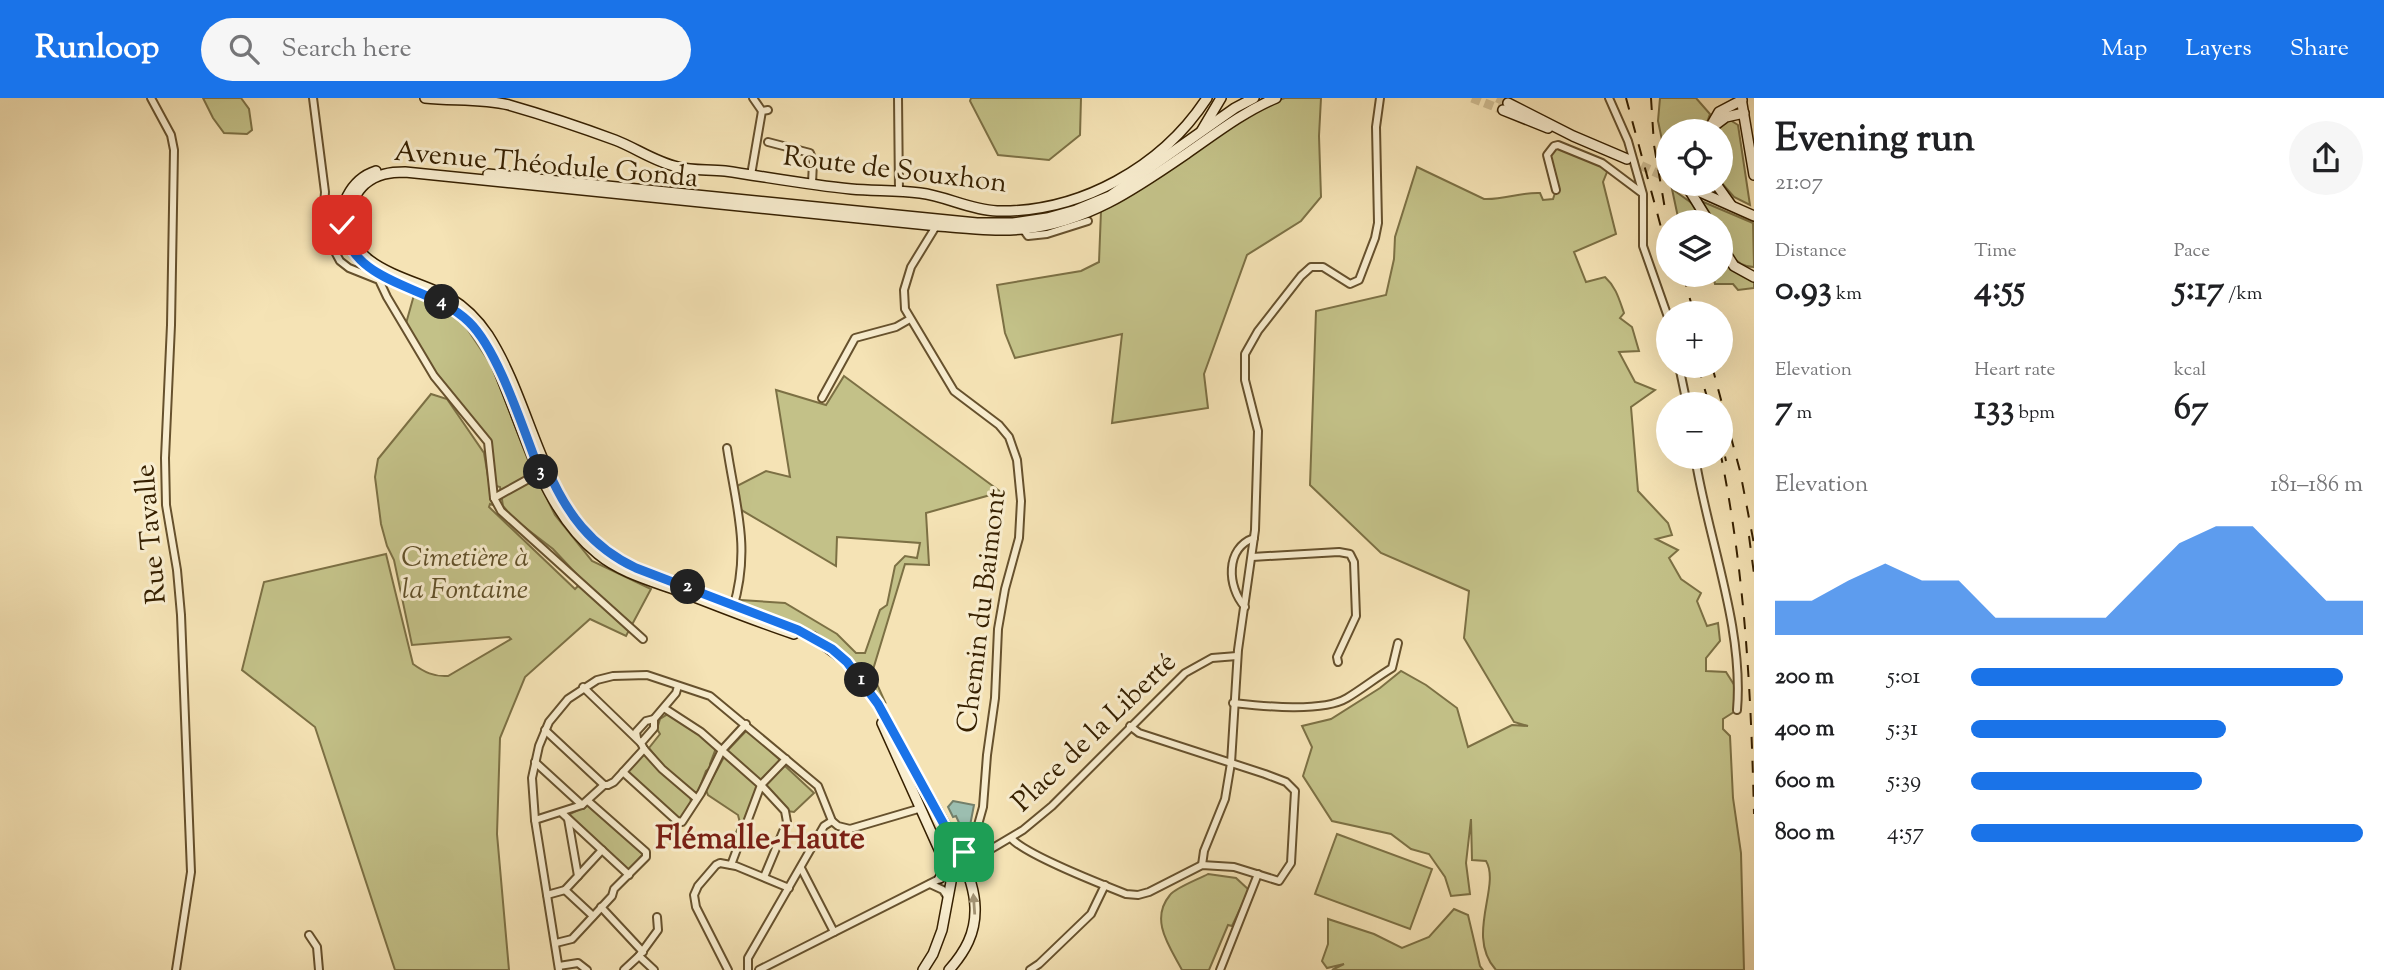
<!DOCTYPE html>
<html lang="en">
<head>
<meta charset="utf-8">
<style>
  :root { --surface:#fff; --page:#f6f6f6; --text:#202124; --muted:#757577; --accent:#1a73e8 }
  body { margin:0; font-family:"Sorts Mill Goudy",serif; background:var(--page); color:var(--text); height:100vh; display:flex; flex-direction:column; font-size:26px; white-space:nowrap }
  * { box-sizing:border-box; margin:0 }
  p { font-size:23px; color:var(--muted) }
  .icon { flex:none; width:38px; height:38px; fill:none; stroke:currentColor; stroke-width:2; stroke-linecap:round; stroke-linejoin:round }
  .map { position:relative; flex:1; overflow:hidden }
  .details { display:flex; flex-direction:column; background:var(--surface); width:630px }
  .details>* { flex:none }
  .buttons { position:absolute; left:1656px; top:21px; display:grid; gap:14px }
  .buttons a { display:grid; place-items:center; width:77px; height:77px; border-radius:50%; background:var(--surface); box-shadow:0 7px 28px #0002; font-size:35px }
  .pin { position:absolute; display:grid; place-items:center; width:60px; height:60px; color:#fff; margin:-30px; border-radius:14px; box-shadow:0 4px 10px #0006 }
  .km { position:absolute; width:35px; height:35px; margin:-18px; border-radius:50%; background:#222; color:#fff; font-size:19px; line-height:35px; text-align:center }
  .round { display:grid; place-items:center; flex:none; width:74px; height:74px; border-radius:37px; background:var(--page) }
  .head { display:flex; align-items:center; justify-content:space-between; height:119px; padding:0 21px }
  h1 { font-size:38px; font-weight:700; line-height:52px }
  .metrics { display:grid; grid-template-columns:repeat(3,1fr); gap:10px; height:119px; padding:7px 21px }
  .metrics div { display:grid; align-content:center }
  .metrics b { font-size:35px; font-weight:700 }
  .metrics small { font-size:19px; font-weight:400 }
  .metrics p { font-size:19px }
  .chart { height:196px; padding:14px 21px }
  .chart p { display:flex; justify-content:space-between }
  .chart svg { width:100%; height:126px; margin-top:7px; fill:var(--accent); opacity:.7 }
  ul { padding:0 21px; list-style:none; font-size:23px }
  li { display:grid; grid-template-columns:112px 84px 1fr; align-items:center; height:52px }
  li i { height:18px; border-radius:9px; background:var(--accent) }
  header { display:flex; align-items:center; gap:42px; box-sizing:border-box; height:98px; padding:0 35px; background:var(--accent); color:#fff }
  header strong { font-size:33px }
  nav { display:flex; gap:38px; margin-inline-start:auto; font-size:24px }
  .search { width:490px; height:63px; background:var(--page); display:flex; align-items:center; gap:18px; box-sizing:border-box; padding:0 24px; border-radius:38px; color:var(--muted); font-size:26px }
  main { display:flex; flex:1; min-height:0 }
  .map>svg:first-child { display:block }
</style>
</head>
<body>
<header>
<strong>Runloop</strong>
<div class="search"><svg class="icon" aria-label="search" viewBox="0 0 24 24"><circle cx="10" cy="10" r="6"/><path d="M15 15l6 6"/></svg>Search here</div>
<nav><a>Map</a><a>Layers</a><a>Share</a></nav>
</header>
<main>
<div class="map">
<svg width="1754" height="872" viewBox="0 0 1754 872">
  <rect width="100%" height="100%" fill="#f5e3b5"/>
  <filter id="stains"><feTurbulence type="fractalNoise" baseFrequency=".00286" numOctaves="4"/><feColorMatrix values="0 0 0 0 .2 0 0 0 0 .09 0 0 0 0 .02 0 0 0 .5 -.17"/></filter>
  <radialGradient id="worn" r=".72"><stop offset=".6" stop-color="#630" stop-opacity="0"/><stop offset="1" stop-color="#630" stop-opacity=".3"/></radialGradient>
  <g fill="#c3c188" stroke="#7c7044" stroke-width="2">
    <path d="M203,0H241L249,11L252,32L247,36L224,35L213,20Z"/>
    <path d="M971,0H1081L1080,37L1049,62L998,57L970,3Z"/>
    <path d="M1285,0H1321L1319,38L1321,99L1301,123L1247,157L1204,276L1208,310L1112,325L1122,236L1015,260L1005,235L997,187L1081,173L1099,164L1101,113C1142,94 1177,66 1215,40C1236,25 1260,7 1285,0Z"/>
    <path d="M1660,0H1696L1710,16L1704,33H1668V71L1658,23Z"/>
    <path d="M1730,22L1738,27L1750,107L1734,99L1720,83V33H1715L1722,24Z"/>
    <path d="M1554,48L1609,69L1603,84L1616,136L1574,154L1586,184L1605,179C1616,189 1619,201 1624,215L1620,220L1632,229L1639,253L1619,254L1635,284L1655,292L1631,309L1638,393L1668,425L1672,437L1656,441L1678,452L1669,460L1681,481L1701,495L1697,503L1707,528L1718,525L1720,543L1706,560V573L1726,574L1738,593L1737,612L1723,621V631L1730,638L1733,700L1741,755L1744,872H1496C1465,838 1501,788 1486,763L1472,762L1471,721L1466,765L1470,796L1451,798L1445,779L1429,756L1411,751L1391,736L1332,723L1303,678L1312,649L1302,628L1331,621L1380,590L1401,573L1426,587L1457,610L1468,649L1512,627L1528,628L1514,624L1464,540L1469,493L1381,455L1310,387L1316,213L1386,197L1394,161L1395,139L1417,69L1484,101C1504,102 1520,94 1540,95L1543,102L1553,101L1556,92L1547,57Z"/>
    <path d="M1672,91L1693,106L1705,124H1679Z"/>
    <path d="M1701,103L1753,125L1754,169C1732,169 1720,144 1720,124H1713Z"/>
    <path d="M1720,153L1754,182V190L1738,192L1733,186H1715L1713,177H1720Z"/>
    <path d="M414,197L462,223L492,268L528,362L555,417L592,463L651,491L626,538L590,521L525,579L500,640L497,736L509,872H395L315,629L242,572L264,484L386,456L413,566C424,574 434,579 448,578L511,541L509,539L412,547L394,462L387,448L381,426L375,379L378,361L431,296L447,301L484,355L493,407L490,406L489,409L575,491L583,483L553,451L514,421L503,408L500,389L496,388L488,344L434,278L405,229Z"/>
    <path d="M844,278L1001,394L926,415L929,467L905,466L872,575L885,604L880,602L862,575L840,552L818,537L793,525L749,510L740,502L785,505L837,536L856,555H865L880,512L887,507L895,468L905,458L917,460L920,445L837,439L836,468L738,410L733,390L766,373L790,379L776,292L826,307Z"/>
    <path d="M668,616L691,628L716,650L710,666V670L706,673L698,694H690L665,670L649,650L660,636L657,631L660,621Z"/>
    <path d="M747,632L780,662L760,683L727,653Z"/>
    <path d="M644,654L690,698L691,704L682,720L677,719L627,674Z"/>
    <path d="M724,659L758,688L739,740L735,737L740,725L738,717L708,697L706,692Z"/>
    <path d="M784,667L814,695L794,714L787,713L765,688Z"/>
    <path d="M586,708H589L644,755L629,772L568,717Z"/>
    <path d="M1337,736L1432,771L1410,831L1315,796Z"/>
    <path d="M1208,776L1236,780L1249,792L1232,828L1228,827L1209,872H1182C1170,849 1149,822 1170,797C1175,790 1199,781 1208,776Z"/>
    <path d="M1454,811L1468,817L1480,868L1483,872H1332L1344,866L1327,870L1322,863L1328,846V821L1374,836L1402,850L1429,839Z"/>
  </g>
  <path fill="#9cbeb0" stroke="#737f6a" stroke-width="2" d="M953,703L974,707L968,738H965L956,718L953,719L948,709Z"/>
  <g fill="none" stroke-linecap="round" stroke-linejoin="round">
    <g stroke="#cfbc91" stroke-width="9" stroke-dasharray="9 4.5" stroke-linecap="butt">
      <path d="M1472,0L1503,12"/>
      <path d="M1497,0L1508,5"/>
      <path d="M1629,62L1668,80"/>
    </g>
    <g stroke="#66512d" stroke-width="10">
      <g id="street">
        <path d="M151,0L171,37L174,52L171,227L165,360L166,407L177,472L181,517L191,774L176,872"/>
        <path d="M313,0L325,94L323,121L328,141L340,163L349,170L379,182L387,199L434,278L488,344L494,400L501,413L643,541"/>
        <path d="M753,0L762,13"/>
        <path d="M898,0L899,94"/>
        <path d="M1609,0L1628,43L1643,96V148L1668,219"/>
        <path d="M768,44L810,55L813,63L812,86"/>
        <path d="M751,77L762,13L768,12"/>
        <path d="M1556,92L1547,57L1554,48L1558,47L1602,65L1642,95"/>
        <path d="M938,125L911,169L904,192L905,211L954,293L999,327L1009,339L1017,362L1021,403L1019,440L1005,491L998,531L995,600L987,657L983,709L969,759L970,763"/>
        <path d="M1023,131L1028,138L1047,136L1088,123"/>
        <path d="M1679,268L1687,306"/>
        <path d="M822,300L855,240L896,229L910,221"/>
        <path d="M727,350C736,409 751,450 733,510"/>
        <path d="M1695,359C1708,441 1744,529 1737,612"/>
        <path d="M494,400L541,374"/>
        <path d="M1252,459L1339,454L1350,456L1354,464L1356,518L1337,559L1338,564"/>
        <path d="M1245,509C1227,489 1225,450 1254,440"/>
        <path d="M583,589L641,645"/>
        <path d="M1233,605C1261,608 1322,615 1347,600C1362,591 1377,579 1392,570L1398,545"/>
        <path d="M664,610L701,634L761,687L785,713L787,724L764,779"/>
        <path d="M545,632L604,687"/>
        <path d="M637,640L636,634L646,623L654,621"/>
        <path d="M644,651L641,645L654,630V621L676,595L678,588"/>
        <path d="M644,651L662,671L696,700"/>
        <path d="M535,664L582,707"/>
        <path d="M623,674L677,723L682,724L701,695L722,652L746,626"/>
        <path d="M604,687H608L614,684L644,651"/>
        <path d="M562,715L629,777"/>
        <path d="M535,722L582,707L604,687"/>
        <path d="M1011,740C1024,756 1103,787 1126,796L1138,797L1149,794L1202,767L1234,769L1279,783L1291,765L1295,693L1286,684L1265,676L1139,635L1130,628"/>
        <path d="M731,767L761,687L786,661"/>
        <path d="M1202,767L1204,753L1225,701L1231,665L1238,552L1255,432L1258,333L1245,282V256L1258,233L1301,178L1311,169H1323L1350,186L1359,182L1375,140L1378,125L1376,29L1380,0"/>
        <path d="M801,770L834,834"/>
        <path d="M578,778L602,752"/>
        <path d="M930,786L943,792L948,800"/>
        <path d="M565,792L593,818"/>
        <path d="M547,797L565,792L578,778L568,721"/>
        <path d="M601,809L643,854"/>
        <path d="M309,837L317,849L319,872"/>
        <path d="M556,845L572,841L612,798L614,791L646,759V754L588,703"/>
        <path d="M639,858L654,872"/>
        <path d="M559,868L578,865L587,872"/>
        <path d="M559,872L535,722L532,680L539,648L549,624L568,601L597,582L613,578L647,577L710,598L818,688L832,723L838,728L850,731L918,711"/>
        <path d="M624,872L639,858L658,832L657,819"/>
        <path d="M728,872L696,809L694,797L698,788L716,767L720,765L736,768L789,790"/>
        <path d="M748,872V860L824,728L832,723"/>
        <path d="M759,872L949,776L1023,732L1052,708L1185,575L1212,560L1237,558"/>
        <path d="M1030,872L1039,866L1091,816L1105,787"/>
        <path d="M1220,872L1258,776"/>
      </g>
    </g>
    <g stroke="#362000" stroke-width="12">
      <g id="secondary">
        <path d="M425,0C453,3 482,0 509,7C544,17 580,29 615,42C636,50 655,64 678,69C693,73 710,71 725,73C767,79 809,87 851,91C874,93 897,92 920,95C946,98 970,112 997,113C1080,115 1162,69 1207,0"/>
        <path d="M1741,0L1754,77"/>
        <path d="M1508,5L1573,38L1627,61"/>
        <path d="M1503,12L1548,30"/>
        <path d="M1714,28L1726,19L1744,15"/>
        <path d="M1202,32L1221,0"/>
        <path d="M1708,33L1719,14L1742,2"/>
        <path d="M376,73C351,81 335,111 344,137C361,189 435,188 471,226C488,243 497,268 506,291C529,348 548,416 598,456C621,475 652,483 679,493C718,508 755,523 794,536"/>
        <path d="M488,76L977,125H1013L1047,120L1076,112L1110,98L1235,10L1254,0"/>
        <path d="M1682,86L1754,118"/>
        <path d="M1716,86L1731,107"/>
        <path d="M1688,90L1709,124"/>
        <path d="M1720,146L1734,168L1754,179"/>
        <path d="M882,625L942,758L951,784L942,832L933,856L923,872"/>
        <path d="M940,780L943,772L940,764"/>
        <path d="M949,872C965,854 976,835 975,809C974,770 939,717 920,682C903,651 886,619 867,588L847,564L813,539L636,470C540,425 539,317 488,237C478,222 465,209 450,200C415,180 345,172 349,119C350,107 356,94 365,86C377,76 390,74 405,74L938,128C966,130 995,134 1023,131C1086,125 1135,91 1186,56C1215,36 1243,14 1276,0"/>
      </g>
    </g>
    <use href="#street" stroke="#f8edcf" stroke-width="6"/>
    <use href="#secondary" stroke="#f8edcf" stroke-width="9"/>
    <g stroke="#362000" stroke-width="2" stroke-dasharray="12 12" stroke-linecap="butt">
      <path d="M1626,0L1668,155"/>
      <path d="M1651,0L1654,47L1665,111"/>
      <path d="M1683,177L1694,215"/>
      <path d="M1698,268L1709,306"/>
      <path d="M1712,268L1740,373L1754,446"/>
      <path d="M1720,335L1726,363"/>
      <path d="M1720,353C1745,474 1751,593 1754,716"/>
      <path d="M1749,438L1754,476"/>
    </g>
  </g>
  <defs><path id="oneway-solid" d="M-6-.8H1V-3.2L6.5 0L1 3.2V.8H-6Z" transform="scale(1.75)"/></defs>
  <use fill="#a19172" href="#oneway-solid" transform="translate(974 806) rotate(-94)"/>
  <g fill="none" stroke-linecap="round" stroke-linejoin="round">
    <g stroke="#fff" stroke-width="14">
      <path id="route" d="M342,127C354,189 431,186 469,224C499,253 524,334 540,374L547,370C566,415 591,449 636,470L798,532L832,551L847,564L878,606L958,752L964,754"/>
    </g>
    <use href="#route" stroke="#1a73e8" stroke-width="9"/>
  </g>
  <g text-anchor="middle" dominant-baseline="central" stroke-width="6" stroke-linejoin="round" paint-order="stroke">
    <g font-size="28" fill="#362000" stroke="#f8edcf">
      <text transform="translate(546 68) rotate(5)">Avenue Théodule Gonda</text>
      <text transform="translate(895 73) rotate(7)">Route de Souxhon</text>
      <text transform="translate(152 436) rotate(-95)">Rue Tavalle</text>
      <text transform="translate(983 513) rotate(-83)">Chemin du Baimont</text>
      <text transform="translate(1095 635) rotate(-44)">Place de la Liberté</text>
    </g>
    <g font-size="28" font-style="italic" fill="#605029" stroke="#f8edcf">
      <text x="465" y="461">Cimetière à<tspan x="465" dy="32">la Fontaine</tspan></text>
    </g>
    <g font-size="32" font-weight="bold" fill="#7a1f14" stroke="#f8edcf">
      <text x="760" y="742">Flémalle-Haute</text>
    </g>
  </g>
  <rect width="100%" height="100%" filter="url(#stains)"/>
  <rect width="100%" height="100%" fill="url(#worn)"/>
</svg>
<div class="buttons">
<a><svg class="icon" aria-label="locate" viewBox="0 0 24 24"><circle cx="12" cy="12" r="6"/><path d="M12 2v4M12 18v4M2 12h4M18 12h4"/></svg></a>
<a><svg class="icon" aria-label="layers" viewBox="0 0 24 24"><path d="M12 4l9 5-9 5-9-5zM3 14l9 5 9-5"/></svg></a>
<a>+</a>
<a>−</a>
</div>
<div class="pin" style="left:964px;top:754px;background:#1e9e55"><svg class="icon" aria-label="arrive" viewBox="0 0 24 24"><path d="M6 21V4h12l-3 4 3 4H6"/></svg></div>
<div class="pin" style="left:342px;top:127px;background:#d93025"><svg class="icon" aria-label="check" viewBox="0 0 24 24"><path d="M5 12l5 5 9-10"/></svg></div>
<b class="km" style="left:862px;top:582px">1</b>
<b class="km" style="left:688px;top:489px">2</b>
<b class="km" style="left:541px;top:374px">3</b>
<b class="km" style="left:442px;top:204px">4</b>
</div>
<section class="details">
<div class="head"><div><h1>Evening run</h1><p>21:07</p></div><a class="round"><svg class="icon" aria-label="share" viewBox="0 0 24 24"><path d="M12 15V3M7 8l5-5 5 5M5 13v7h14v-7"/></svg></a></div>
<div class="metrics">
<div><p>Distance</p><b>0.93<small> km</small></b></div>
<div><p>Time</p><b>4:55</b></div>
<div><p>Pace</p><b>5:17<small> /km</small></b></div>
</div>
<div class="metrics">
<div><p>Elevation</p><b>7<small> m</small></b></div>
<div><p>Heart rate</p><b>133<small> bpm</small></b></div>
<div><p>kcal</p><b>67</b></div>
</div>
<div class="chart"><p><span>Elevation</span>181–186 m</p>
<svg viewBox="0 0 160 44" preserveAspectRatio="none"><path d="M0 44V32L10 32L20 25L30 19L40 25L50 25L60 38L70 38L80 38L90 38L100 25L110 12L120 6L130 6L140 19L150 32L160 32V44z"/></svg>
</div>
<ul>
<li><b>200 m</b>5:01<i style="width:95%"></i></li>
<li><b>400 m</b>5:31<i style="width:65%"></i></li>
<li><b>600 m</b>5:39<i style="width:59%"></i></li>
<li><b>800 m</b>4:57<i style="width:100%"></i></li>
</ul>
</section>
</main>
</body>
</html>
